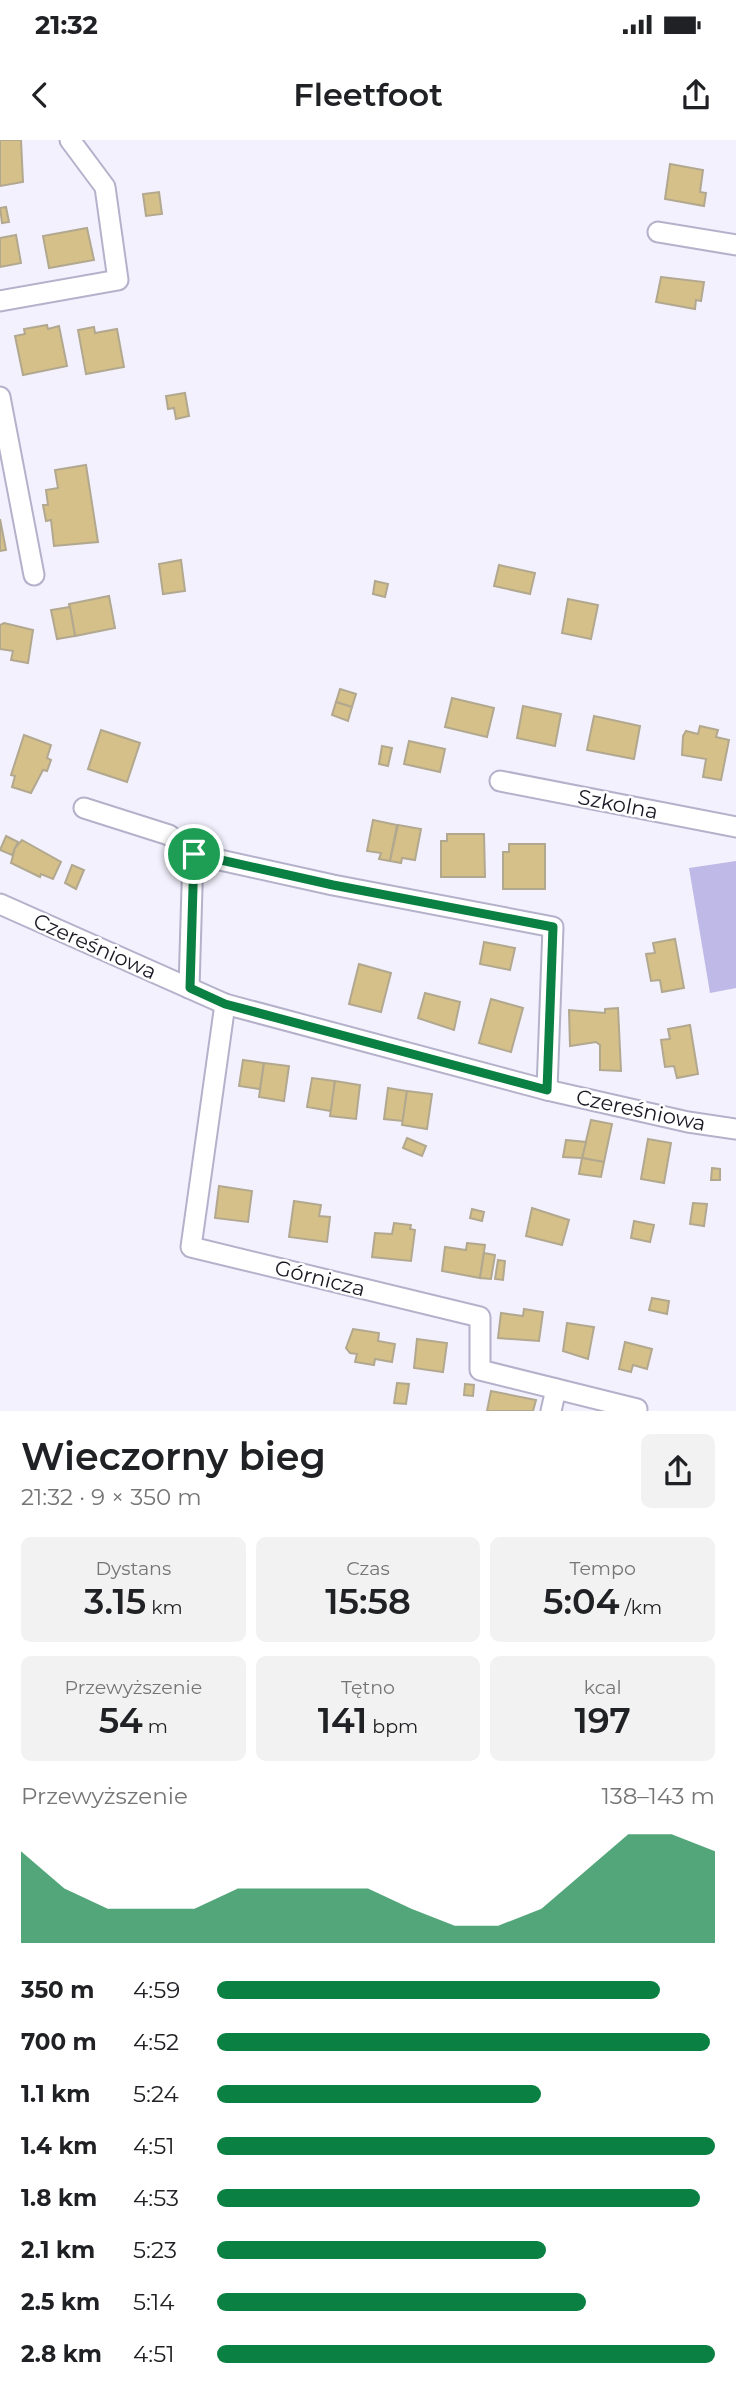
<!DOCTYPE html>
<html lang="pl">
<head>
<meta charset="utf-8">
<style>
  :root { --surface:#fff; --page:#f2f2f2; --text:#202124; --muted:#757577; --accent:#0b8043 }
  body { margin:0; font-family:Montserrat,sans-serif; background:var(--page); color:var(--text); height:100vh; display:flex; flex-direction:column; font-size:26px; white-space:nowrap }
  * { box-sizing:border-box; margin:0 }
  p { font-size:23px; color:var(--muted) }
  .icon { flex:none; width:38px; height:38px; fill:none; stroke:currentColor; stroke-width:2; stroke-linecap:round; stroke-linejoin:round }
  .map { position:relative; height:1271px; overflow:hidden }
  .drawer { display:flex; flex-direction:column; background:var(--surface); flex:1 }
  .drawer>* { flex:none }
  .pin { position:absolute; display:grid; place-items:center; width:60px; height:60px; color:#fff; margin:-30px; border:4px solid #fff; border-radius:50%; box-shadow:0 2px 7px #0007 }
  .round { display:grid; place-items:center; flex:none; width:74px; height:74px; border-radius:10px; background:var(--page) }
  .headline { display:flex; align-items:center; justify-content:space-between; height:119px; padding:0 21px }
  h1 { font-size:38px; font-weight:600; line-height:52px }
  .metrics { display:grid; grid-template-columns:repeat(3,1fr); gap:10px; height:119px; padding:7px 21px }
  .metrics div { display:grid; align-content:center; border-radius:10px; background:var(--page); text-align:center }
  .metrics b { font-size:35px; font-weight:600 }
  .metrics small { font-size:19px; font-weight:400 }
  .metrics p { font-size:19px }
  .chart { height:196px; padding:14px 21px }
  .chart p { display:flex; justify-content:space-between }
  .chart svg { width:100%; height:126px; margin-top:7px; fill:var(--accent); opacity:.7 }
  ul { padding:0 21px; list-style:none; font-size:23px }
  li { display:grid; grid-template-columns:112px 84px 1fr; align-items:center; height:52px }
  li i { height:18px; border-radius:9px; background:var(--accent) }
  .status { display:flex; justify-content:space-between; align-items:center; height:49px; padding:0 35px; background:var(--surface); direction:ltr }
  .status svg { height:19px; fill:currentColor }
  header { display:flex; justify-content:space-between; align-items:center; height:91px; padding:0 21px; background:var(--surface); font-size:32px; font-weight:600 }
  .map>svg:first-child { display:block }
</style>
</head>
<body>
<div class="status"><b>21:32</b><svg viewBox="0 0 49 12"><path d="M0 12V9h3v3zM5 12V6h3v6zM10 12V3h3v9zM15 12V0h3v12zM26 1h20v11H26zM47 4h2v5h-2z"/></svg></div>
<header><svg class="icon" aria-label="back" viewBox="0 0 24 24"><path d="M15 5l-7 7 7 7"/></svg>Fleetfoot<svg class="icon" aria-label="share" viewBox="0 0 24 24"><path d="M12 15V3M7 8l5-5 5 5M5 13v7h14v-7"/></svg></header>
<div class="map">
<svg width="736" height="1271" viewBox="0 0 736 1271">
  <rect width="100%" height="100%" fill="#f3f1fd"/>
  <path fill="#bfb9e7" d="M736,721V848L710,853L689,728Z"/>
  <g fill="#d5c089" stroke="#b2a88f" stroke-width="2">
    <path d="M0,0H21L23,42L0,46Z"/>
    <path d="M670,24L703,30L700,52L706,53L704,66L665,59Z"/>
    <path d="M159,52L162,74L146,76L143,54Z"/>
    <path d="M6,67L9,82L2,83L0,68Z"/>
    <path d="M87,88L94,120L49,128L43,96Z"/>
    <path d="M16,95L21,123L0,127V98Z"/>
    <path d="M661,137L704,142L701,161L696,160L695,169L656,162Z"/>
    <path d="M47,185L48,189L59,186L67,226L23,235L15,196L25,194L24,189Z"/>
    <path d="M94,187L95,193L117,189L124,227L86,234L78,190Z"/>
    <path d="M185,253L189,276L176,279L174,268L168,269L166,256Z"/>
    <path d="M86,325L98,402L54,406L51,380L46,381L43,365H48L46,350L58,348L55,330Z"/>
    <path d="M0,379L6,410L0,411Z"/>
    <path d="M181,420L185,451L163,454L159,424Z"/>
    <path d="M499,425L535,433L530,454L494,446Z"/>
    <path d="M375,441L388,444L385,457L373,454Z"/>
    <path d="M109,456L115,488L75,496L69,464Z"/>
    <path d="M568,459L598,465L591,499L562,493Z"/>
    <path d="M70,467L75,496L57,499L51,470Z"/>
    <path d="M4,483L33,490L28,523L11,520L13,511L0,509V485Z"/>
    <path d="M340,549L356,554L352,567L336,562Z"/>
    <path d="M452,558L494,568L487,597L445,587Z"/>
    <path d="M336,562L352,567L348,581L332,575Z"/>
    <path d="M523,566L561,574L555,606L517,598Z"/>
    <path d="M594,576L640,586L634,619L587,610Z"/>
    <path d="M700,586L718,590L716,597L729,600L721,640L703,637L706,619L682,615L683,596L686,591L698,594Z"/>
    <path d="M101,590L140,603L127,642L88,629Z"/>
    <path d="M24,595L51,605L47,618L51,620L47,631L43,630L31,653L12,647L15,636L11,635Z"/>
    <path d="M409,601L445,609L440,632L404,624Z"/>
    <path d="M382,606L392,608L388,626L379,624Z"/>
    <path d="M373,680L397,685L390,721L379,719L381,713L367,711Z"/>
    <path d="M398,685L421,689L415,720L402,718L401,723L390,721Z"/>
    <path d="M447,694H484L485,737H441V701H447Z"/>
    <path d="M6,696L18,702L12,715L0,710Z"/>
    <path d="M22,700L61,722L53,739L41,734L40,737L11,723L15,708Z"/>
    <path d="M509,704H545V749H503V712H509Z"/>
    <path d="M72,725L84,730L76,749L65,743Z"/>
    <path d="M675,799L684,848L662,852L660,840L651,841L646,814L655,813L653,803Z"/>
    <path d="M484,802L515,808L510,830L480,824Z"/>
    <path d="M359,824L391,833L381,872L349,864Z"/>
    <path d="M425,853L460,862L454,890L418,878Z"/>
    <path d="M491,859L523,868L511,912L479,903Z"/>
    <path d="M618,868L621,931L600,930V905L596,902L570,906L569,870L605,873V869Z"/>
    <path d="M690,885L698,934L677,938L674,926L665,927L661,900L670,899L668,889Z"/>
    <path d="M243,920L264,923L260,949L239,946Z"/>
    <path d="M264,923L289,926L284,961L259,957Z"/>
    <path d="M312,938L335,941L331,971L307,967Z"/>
    <path d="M335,941L360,945L356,979L330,976Z"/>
    <path d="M388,948L407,951L403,981L384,979Z"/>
    <path d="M407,951L432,954L427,989L402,985Z"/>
    <path d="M591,980L612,984L604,1022L582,1018Z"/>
    <path d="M407,998L426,1006L422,1016L403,1008Z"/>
    <path d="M648,999L671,1003L664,1043L641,1039Z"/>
    <path d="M566,1000L586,1002L582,1018L563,1017Z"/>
    <path d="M582,1018L604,1022L601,1037L579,1034Z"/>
    <path d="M712,1028L720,1029V1040H711Z"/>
    <path d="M219,1046L252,1051L248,1082L215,1078Z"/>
    <path d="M294,1061L321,1065L319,1076L330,1077L327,1102L289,1097Z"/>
    <path d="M693,1063L707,1064L704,1086L690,1084Z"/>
    <path d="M532,1068L569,1080L562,1105L526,1096Z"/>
    <path d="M472,1069L484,1072L482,1081L470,1078Z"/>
    <path d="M634,1081L654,1085L650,1102L631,1098Z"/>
    <path d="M394,1083L411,1085L410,1089L415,1090L411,1121L372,1117L375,1093L392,1094Z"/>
    <path d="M467,1103L485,1105L480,1138L442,1131L445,1107L466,1110Z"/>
    <path d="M484,1113L495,1115L491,1139L480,1138Z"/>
    <path d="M498,1120L505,1121L503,1140L495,1139Z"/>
    <path d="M652,1158L669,1161L667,1174L649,1170Z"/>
    <path d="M524,1169L543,1172L539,1201L498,1198L501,1173L523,1176Z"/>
    <path d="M567,1183L594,1187L588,1219L563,1211Z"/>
    <path d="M353,1189L379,1193L378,1201L395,1204L392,1222L375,1219L374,1225L355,1222L357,1214L350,1213L346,1208Z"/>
    <path d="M417,1199L447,1203L443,1232L414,1228Z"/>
    <path d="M625,1202L652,1209L647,1229L633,1225L631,1232L619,1229Z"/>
    <path d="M397,1243L409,1244L406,1264L394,1263Z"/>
    <path d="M465,1244L474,1245L473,1256L464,1255Z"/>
    <path d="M491,1251L536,1260L533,1271H487Z"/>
  </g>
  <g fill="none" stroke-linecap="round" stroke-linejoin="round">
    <g stroke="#b4b1cb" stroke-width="23">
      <g id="street">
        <path d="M658,92L736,105"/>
        <path d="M0,161L118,140L105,47L70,0"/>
        <path d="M0,257L34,435"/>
        <path d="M500,641L736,687"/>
        <path d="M84,668L169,695L193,714L189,848"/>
        <path d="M193,714L333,745L553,787L547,950"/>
        <path d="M0,764L225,864L547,950L688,982L736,989"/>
        <path d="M225,864L191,1107L480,1177V1230L637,1269"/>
        <path d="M551,1271L556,1249"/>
      </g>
    </g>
    <use href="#street" stroke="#fff" stroke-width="19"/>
  </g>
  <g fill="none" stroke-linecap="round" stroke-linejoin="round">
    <g stroke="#fff" stroke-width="14">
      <path id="route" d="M194,714L333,745L553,787L547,950L225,864L190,848Z"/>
    </g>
    <use href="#route" stroke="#0b8043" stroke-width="9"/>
  </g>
  <g text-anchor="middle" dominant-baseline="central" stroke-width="5" stroke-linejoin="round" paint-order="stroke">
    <g font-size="21" fill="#191721" stroke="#fff">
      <text transform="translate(618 664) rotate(11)">Szkolna</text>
      <text transform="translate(95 806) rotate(24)">Czereśniowa</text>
      <text transform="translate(641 970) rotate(12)">Czereśniowa</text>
      <text transform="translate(320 1138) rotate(14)">Górnicza</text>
    </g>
  </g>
</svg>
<div class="pin" style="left:194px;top:714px;background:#1e9e55"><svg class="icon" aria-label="arrive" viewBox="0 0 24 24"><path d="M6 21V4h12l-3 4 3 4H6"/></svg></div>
</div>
<section class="drawer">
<div class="headline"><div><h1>Wieczorny bieg</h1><p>21:32 · 9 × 350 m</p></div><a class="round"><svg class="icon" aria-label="share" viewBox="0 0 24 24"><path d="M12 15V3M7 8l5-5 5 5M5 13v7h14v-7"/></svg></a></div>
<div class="metrics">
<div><p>Dystans</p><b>3.15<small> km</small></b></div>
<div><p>Czas</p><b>15:58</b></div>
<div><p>Tempo</p><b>5:04<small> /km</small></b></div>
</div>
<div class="metrics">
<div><p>Przewyższenie</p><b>54<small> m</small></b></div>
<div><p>Tętno</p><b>141<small> bpm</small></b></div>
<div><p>kcal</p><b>197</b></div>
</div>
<div class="chart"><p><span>Przewyższenie</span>138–143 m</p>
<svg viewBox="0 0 160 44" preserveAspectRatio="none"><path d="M0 44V12L10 25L20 32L30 32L40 32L50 25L60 25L70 25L80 25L90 32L100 38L110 38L120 32L130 19L140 6L150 6L160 12V44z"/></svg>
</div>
<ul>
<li><b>350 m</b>4:59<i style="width:89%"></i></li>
<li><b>700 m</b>4:52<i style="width:99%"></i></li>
<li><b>1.1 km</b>5:24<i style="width:65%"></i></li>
<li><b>1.4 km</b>4:51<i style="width:100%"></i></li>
<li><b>1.8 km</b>4:53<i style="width:97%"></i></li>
<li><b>2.1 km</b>5:23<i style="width:66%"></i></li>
<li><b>2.5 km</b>5:14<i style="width:74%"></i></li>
<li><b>2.8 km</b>4:51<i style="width:100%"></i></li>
</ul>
</section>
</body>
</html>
